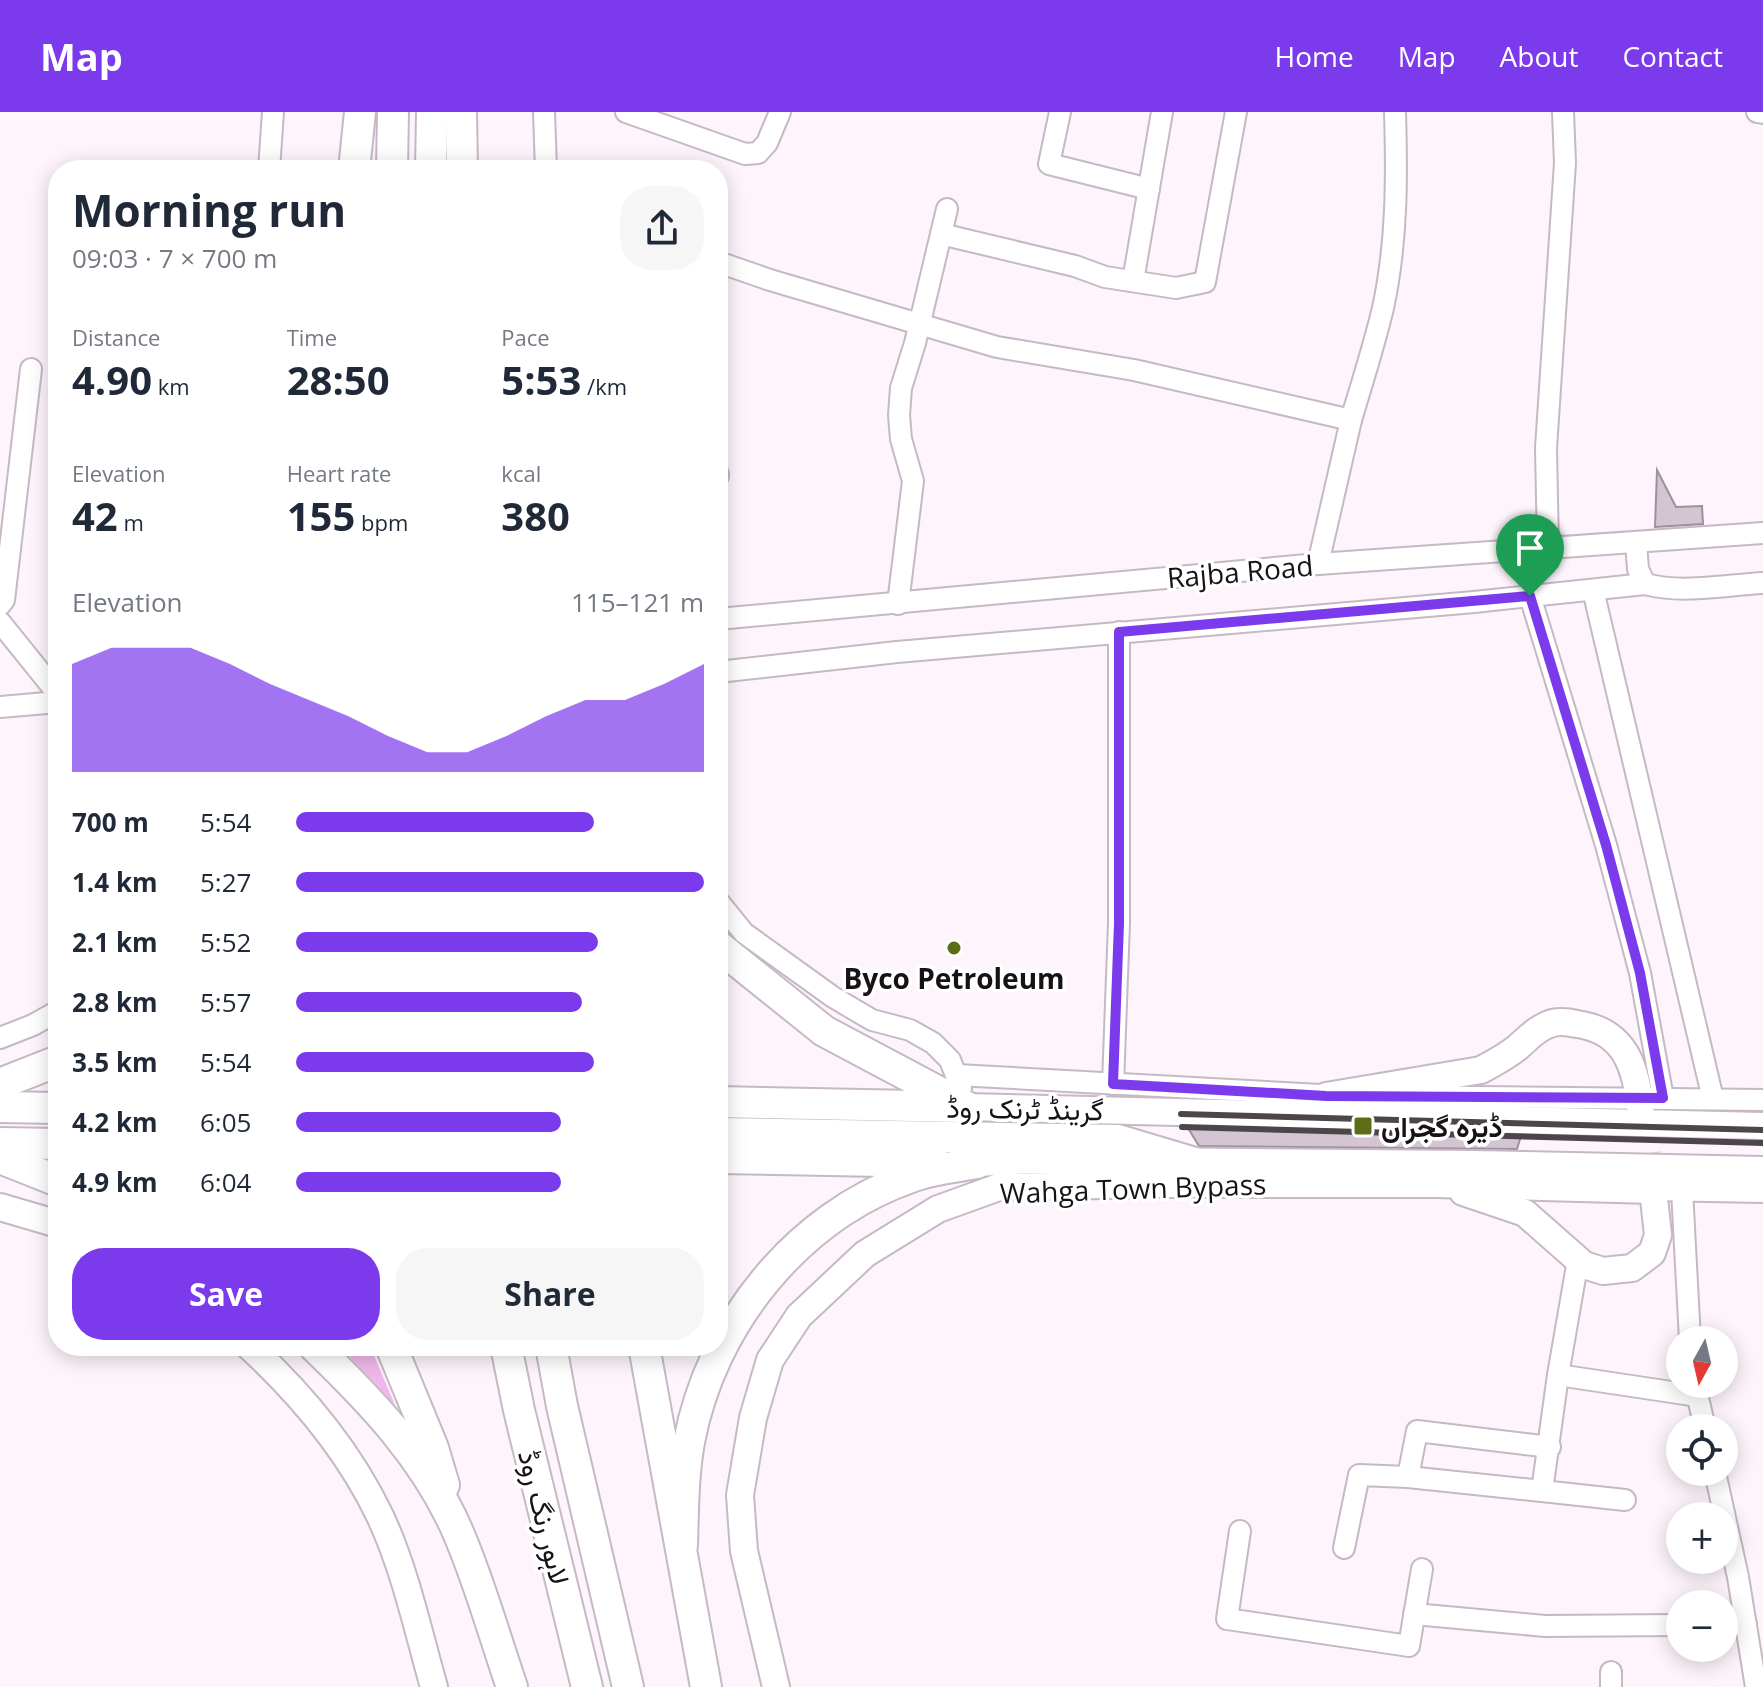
<!DOCTYPE html>
<html lang="en">
<head>
<meta charset="utf-8">
<style>
  :root { --surface:#fff; --page:#f6f6f7; --text:#1f2937; --muted:#747a83; --accent:#7c3aed }
  body { margin:0; font-family:"Open Sans",Vazirmatn,sans-serif; background:var(--page); color:var(--text); height:100vh; display:flex; flex-direction:column; font-size:30px; white-space:nowrap }
  * { box-sizing:border-box; margin:0 }
  p { font-size:26px; color:var(--muted) }
  .icon { flex:none; width:44px; height:44px; fill:none; stroke:currentColor; stroke-width:2; stroke-linecap:round; stroke-linejoin:round }
  .map { position:relative; flex:1; overflow:hidden }
  .details { position:absolute; left:48px; top:48px; width:680px; height:1196px; display:flex; flex-direction:column; background:var(--surface); border-radius:32px; box-shadow:0 4px 20px #0003 }
  .details>* { flex:none }
  .needle { width:52px; rotate:188deg }
  .buttons { position:absolute; left:1666px; top:1214px; display:grid; gap:16px }
  .buttons a { display:grid; place-items:center; width:72px; height:72px; border-radius:50%; background:var(--surface); box-shadow:0 4px 20px #0003; font-size:40px }
  .pin { position:absolute; display:grid; place-items:center; width:68px; height:68px; color:#fff; margin:-82px -34px; border-radius:50% 50% 50% 0; rotate:-45deg; box-shadow:0 0 8px #0007 }
  .pin .icon { rotate:45deg }
  .round { display:grid; place-items:center; flex:none; width:84px; height:84px; border-radius:32px; background:var(--page) }
  .summary { display:flex; align-items:center; justify-content:space-between; height:136px; padding:0 24px }
  h1 { font-size:44px; font-weight:700; line-height:60px }
  .figures { display:grid; grid-template-columns:repeat(3,1fr); gap:12px; height:136px; padding:8px 24px }
  .figures div { display:grid; align-content:center }
  .figures b { font-size:40px; font-weight:700 }
  .figures small { font-size:22px; font-weight:400 }
  .figures p { font-size:22px }
  .chart { height:224px; padding:16px 24px }
  .chart p { display:flex; justify-content:space-between }
  .chart svg { width:100%; height:144px; margin-top:8px; fill:var(--accent); opacity:.7 }
  .action { display:flex; gap:16px; margin-top:auto; padding:16px 24px }
  .action a { flex:1; height:92px; border-radius:32px; background:var(--accent); color:#fff; font-size:32px; font-weight:700; line-height:92px; text-align:center }
  .action a+a { background:var(--page); color:var(--text) }
  ul { padding:0 24px; list-style:none; font-size:26px }
  li { display:grid; grid-template-columns:128px 96px 1fr; align-items:center; height:60px }
  li i { height:20px; border-radius:10px; background:var(--accent) }
  header { display:flex; align-items:center; gap:48px; box-sizing:border-box; height:112px; padding:0 40px; background:var(--accent); color:#fff }
  header strong { font-size:38px }
  nav { display:flex; gap:44px; margin-inline-start:auto; font-size:28px }
  .map>svg:first-child { display:block }
</style>
</head>
<body>
<header>
<strong>Map</strong>
<nav><a>Home</a><a>Map</a><a>About</a><a>Contact</a></nav>
</header>
<div class="map">
<svg width="1763" height="1575" viewBox="0 0 1763 1575">
  <rect width="100%" height="100%" fill="#fdf4fc"/>
  <path fill="#f0b8ea" d="M340,1234H370L395,1293Z"/>
  <g fill="#d4c5d2" stroke="#9e909c" stroke-width="2">
    <path d="M1657,358L1676,395L1702,394L1703,412L1655,415Z"/>
    <path d="M1188,1016L1521,1024L1517,1037L1199,1034Z"/>
  </g>
  <g fill="none" stroke-linecap="round" stroke-linejoin="round">
    <path stroke="#dad2da" stroke-width="26" stroke-dasharray="26 13" stroke-linecap="butt" d="M1641,1003L1652,1068"/>
    <g stroke="#c7b8c5" stroke-width="24">
      <g id="minor">
        <path d="M544,0L546,58"/>
        <path d="M626,0L745,42L758,41L767,31L780,0"/>
        <path d="M1060,0L1049,52L1149,77"/>
        <path d="M1757,0L1763,1"/>
        <path d="M269,58L273,0"/>
        <path d="M941,122L1075,154L1105,165L1176,176L1205,170L1236,0"/>
        <path d="M718,150L770,168L997,235L1134,258L1351,308L1318,452"/>
        <path d="M1133,169L1162,0"/>
        <path d="M1351,308C1362,271 1374,234 1383,196C1397,131 1397,66 1395,0"/>
        <path d="M718,364V362"/>
        <path d="M1636,431L1638,457L1645,472C1682,482 1725,473 1763,471"/>
        <path d="M1548,436L1546,336L1565,51L1563,0"/>
        <path d="M1593,478L1713,987"/>
        <path d="M1530,484L1606,733L1640,861L1663,986"/>
        <path d="M898,492L913,369L901,327L899,303L901,276L915,231L947,97"/>
        <path d="M0,493L4,488L31,257"/>
        <path d="M718,507L1318,452L1763,421"/>
        <path d="M0,510L58,582"/>
        <path d="M718,560L897,540L1474,490L1645,472"/>
        <path d="M0,595L58,590"/>
        <path d="M718,789L744,821L833,885L872,908L910,918L933,931L950,948L961,976"/>
        <path d="M0,926L33,913L58,899"/>
        <path d="M957,963L1339,984"/>
        <path d="M1113,972L1119,811V520"/>
        <path d="M1379,984L1763,988"/>
        <path d="M1653,1078L1763,1080"/>
        <path d="M1682,1078L1690,1228"/>
        <path d="M1558,1263L1578,1148"/>
        <path d="M1695,1273L1705,1316"/>
        <path d="M1715,1360L1738,1465L1756,1575"/>
        <path d="M1408,1365L1417,1319L1550,1335"/>
        <path d="M1625,1388L1542,1379L1558,1263L1698,1284"/>
        <path d="M1240,1419L1227,1507L1409,1534L1422,1457"/>
        <path d="M1344,1436L1359,1363L1408,1365L1542,1379"/>
        <path d="M1414,1502L1545,1514L1680,1513"/>
        <path d="M1724,1512H1746"/>
        <path d="M1611,1560V1575"/>
      </g>
    </g>
    <g stroke="#c7b8c5" stroke-width="30">
      <g id="major">
        <path d="M1326,984L1481,958C1494,951 1506,945 1518,935C1527,927 1535,918 1547,913C1555,909 1568,910 1577,912C1627,919 1637,958 1641,1003"/>
        <path d="M967,995L1763,1014"/>
        <path d="M977,1051L1030,1048L1472,1052L1763,1058"/>
        <path d="M1463,1080L1525,1101L1584,1153L1603,1159L1632,1156L1652,1141L1658,1123L1652,1068"/>
        <path d="M0,1095L58,1112"/>
        <path d="M249,1234C301,1282 349,1339 380,1404C405,1457 418,1519 434,1575"/>
        <path d="M776,1575L744,1439L740,1383L753,1306L770,1248L799,1204L865,1142L938,1097L999,1075L1157,1072H1436L1653,1078"/>
      </g>
    </g>
    <g stroke="#c7b8c5" stroke-width="34">
      <g id="highway">
        <path d="M461,0L462,58"/>
        <path d="M354,58L360,0"/>
        <path d="M392,58L393,0"/>
        <path d="M431,58L432,0"/>
        <path d="M718,834L824,919L967,995"/>
        <path d="M2,971L58,949"/>
        <path d="M718,990L965,995"/>
        <path d="M0,995L58,996"/>
        <path d="M718,1021L1118,1028L1195,1051"/>
        <path d="M0,1031L58,1032"/>
        <path d="M0,1046L58,1069"/>
        <path d="M718,1046L935,1050"/>
        <path d="M314,1234C370,1288 425,1345 457,1418C479,1468 494,1523 512,1575"/>
        <path d="M391,1234L433,1336L444,1373"/>
        <path d="M506,1234L519,1298L587,1575"/>
        <path d="M551,1234L562,1294L628,1575"/>
        <path d="M644,1234L706,1575"/>
        <path d="M682,1433C683,1399 683,1363 689,1330C711,1212 797,1105 911,1065C931,1057 955,1055 977,1051"/>
      </g>
    </g>
    <use href="#minor" stroke="#fff" stroke-width="20"/>
    <use href="#major" stroke="#fff" stroke-width="26"/>
    <use href="#highway" stroke="#fff" stroke-width="30"/>
    <g stroke="#4c464b" stroke-width="6">
      <path d="M1181,1002L1763,1018"/>
      <path d="M1182,1015L1763,1031"/>
    </g>
  </g>
  <g fill="none" stroke-linecap="round" stroke-linejoin="round">
    <g stroke="#fff" stroke-width="16">
      <path id="route" d="M1530,484L1606,733L1640,861L1663,986L1326,984L1113,972L1119,811V520Z"/>
    </g>
    <use href="#route" stroke="#7c3aed" stroke-width="10"/>
  </g>
  <g fill="#5c6c17" stroke="#fff" stroke-width="3">
    <circle cx="954" cy="836" r="8"/>
    <rect x="1353" y="1004" width="20" height="20" rx="4"/>
  </g>
  <g text-anchor="middle" dominant-baseline="central" stroke-width="7" stroke-linejoin="round" paint-order="stroke">
    <g font-size="28" fill="#171216" stroke="#fff">
      <text transform="translate(1240 459) rotate(-5)">Rajba Road</text>
      <text transform="translate(1025 996) rotate(1)">گرینڈ ٹرنک روڈ</text>
      <text transform="translate(1133 1076) rotate(-2)">Wahga Town Bypass</text>
      <text transform="translate(545 1405) rotate(76)">لاہور رنگ روڈ</text>
    </g>
    <g font-size="28" font-weight="bold" fill="#171216" stroke="#fff">
      <text x="954" y="866">Byco Petroleum</text>
      <text x="1381" y="1014" text-anchor="start">ڈیرہ گجراں</text>
    </g>
  </g>
</svg>
<div class="buttons">
<a><svg class="needle" viewBox="-14 -14 28 28"><path d="M0-13l5 13h-10z" fill="#e53935"/><path d="M0 13l5-13h-10z" fill="#747a83"/></svg></a>
<a><svg class="icon" aria-label="locate" viewBox="0 0 24 24"><circle cx="12" cy="12" r="6"/><path d="M12 2v4M12 18v4M2 12h4M18 12h4"/></svg></a>
<a>+</a>
<a>−</a>
</div>
<div class="pin" style="left:1530px;top:484px;background:#1e9e55"><svg class="icon" aria-label="arrive" viewBox="0 0 24 24"><path d="M6 21V4h12l-3 4 3 4H6"/></svg></div>
<section class="details">
<div class="summary"><div><h1>Morning run</h1><p>09:03 · 7 × 700 m</p></div><a class="round"><svg class="icon" aria-label="share" viewBox="0 0 24 24"><path d="M12 15V3M7 8l5-5 5 5M5 13v7h14v-7"/></svg></a></div>
<div class="figures">
<div><p>Distance</p><b>4.90<small> km</small></b></div>
<div><p>Time</p><b>28:50</b></div>
<div><p>Pace</p><b>5:53<small> /km</small></b></div>
</div>
<div class="figures">
<div><p>Elevation</p><b>42<small> m</small></b></div>
<div><p>Heart rate</p><b>155<small> bpm</small></b></div>
<div><p>kcal</p><b>380</b></div>
</div>
<div class="chart"><p><span>Elevation</span>115–121 m</p>
<svg viewBox="0 0 160 44" preserveAspectRatio="none"><path d="M0 44V11L10 6L20 6L30 6L40 11L50 17L60 22L70 27L80 33L90 38L100 38L110 33L120 27L130 22L140 22L150 17L160 11V44z"/></svg>
</div>
<ul>
<li><b>700 m</b>5:54<i style="width:73%"></i></li>
<li><b>1.4 km</b>5:27<i style="width:100%"></i></li>
<li><b>2.1 km</b>5:52<i style="width:74%"></i></li>
<li><b>2.8 km</b>5:57<i style="width:70%"></i></li>
<li><b>3.5 km</b>5:54<i style="width:73%"></i></li>
<li><b>4.2 km</b>6:05<i style="width:65%"></i></li>
<li><b>4.9 km</b>6:04<i style="width:65%"></i></li>
</ul>
<div class="action"><a>Save</a><a>Share</a></div>
</section>
</div>
</body>
</html>
